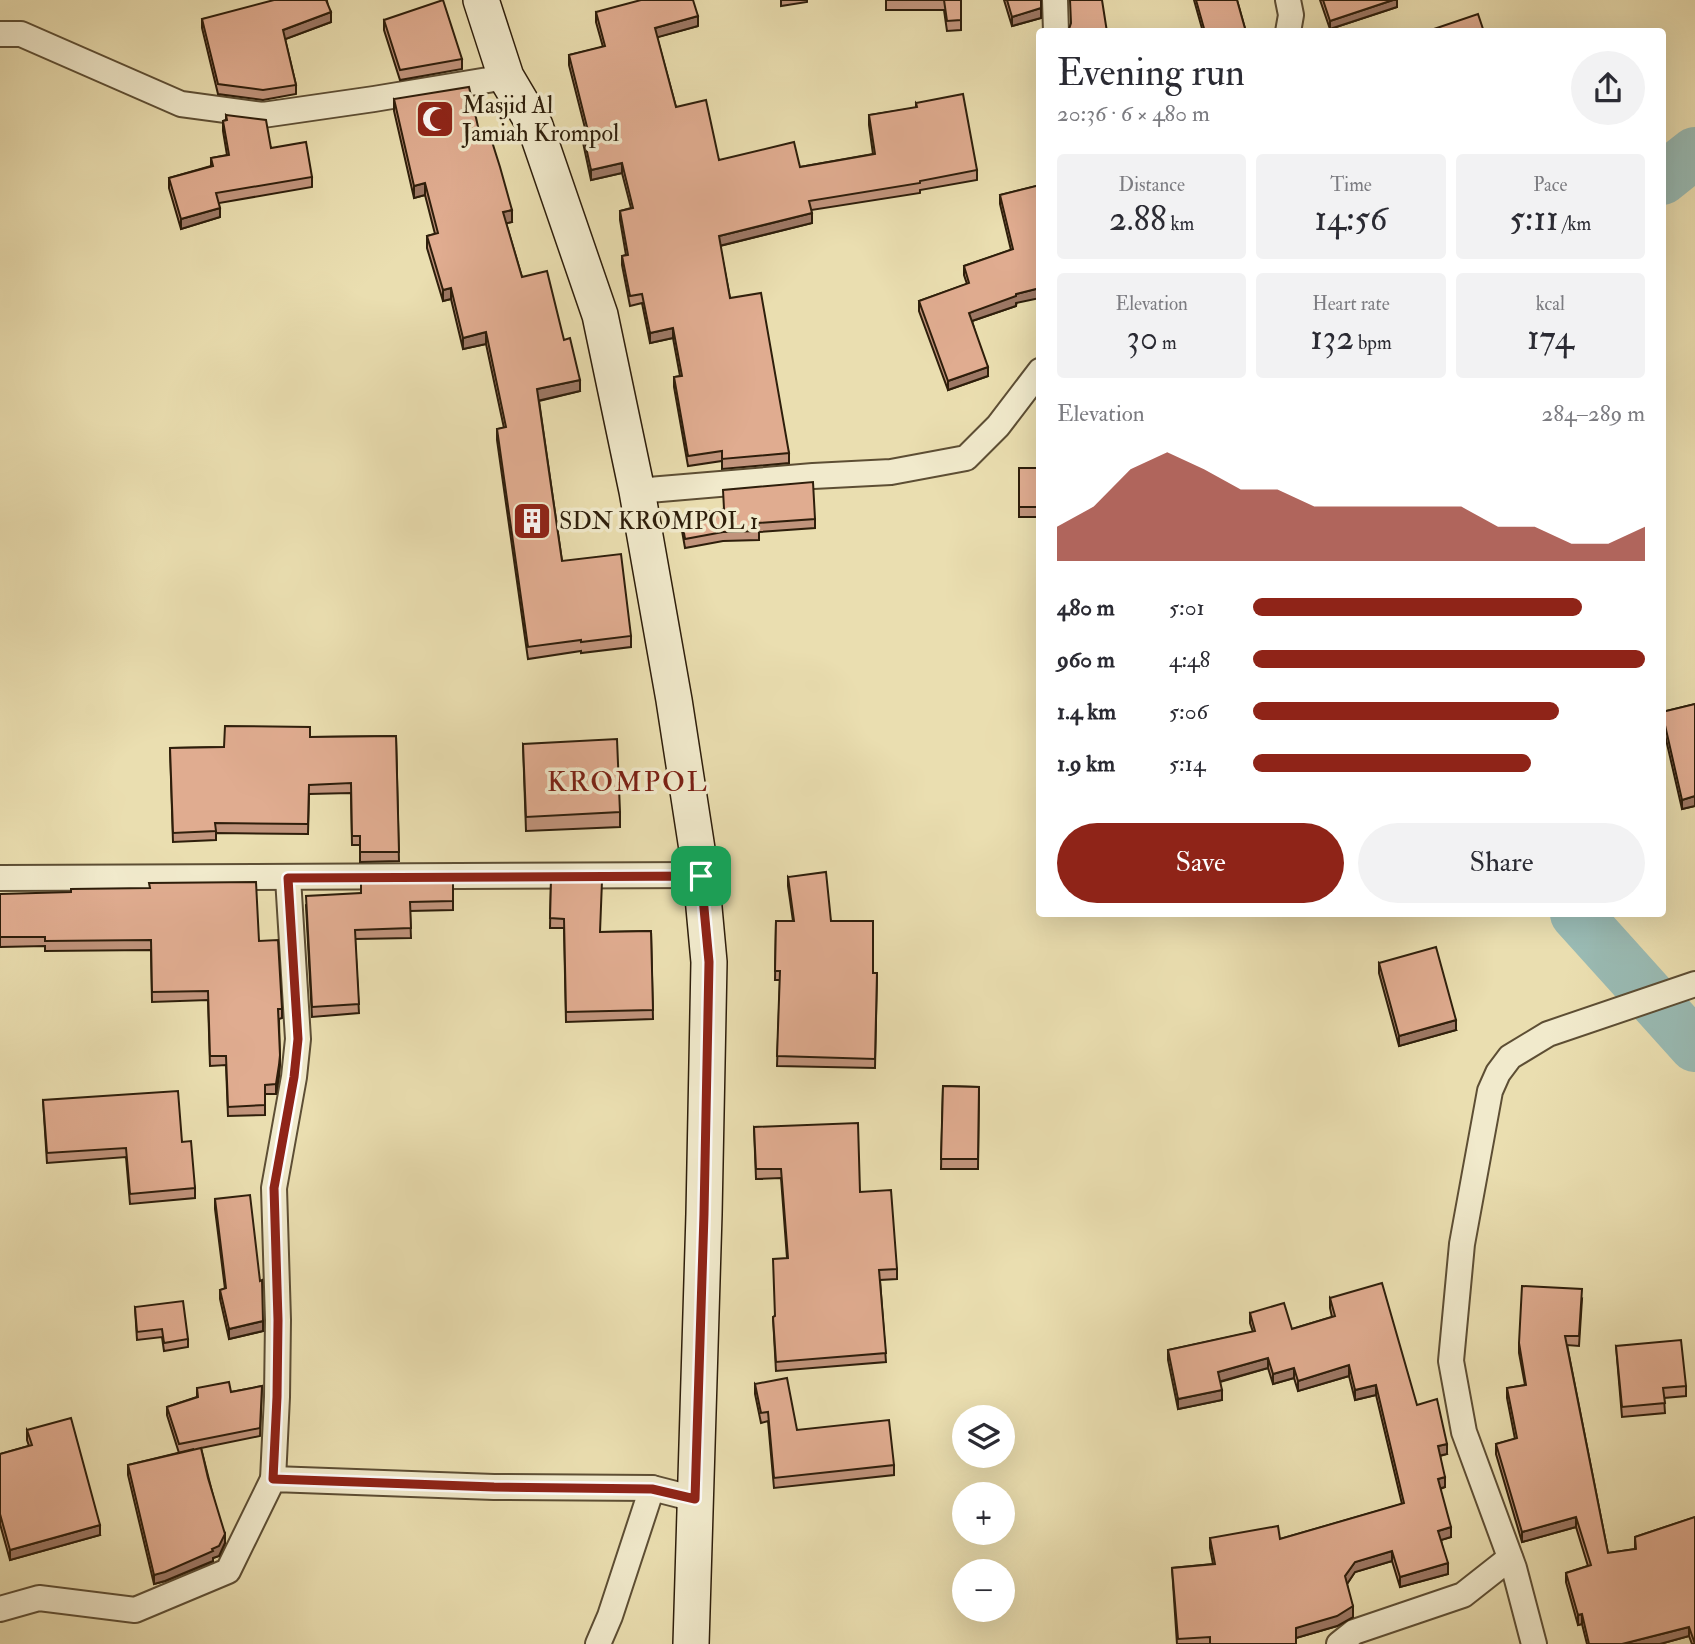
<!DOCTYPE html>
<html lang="en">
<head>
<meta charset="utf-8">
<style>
  :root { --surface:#fff; --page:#f2f2f3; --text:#2b2b33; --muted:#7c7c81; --accent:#8f2418 }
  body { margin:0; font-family:"IM FELL Double Pica",serif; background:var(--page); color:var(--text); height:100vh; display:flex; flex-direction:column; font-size:26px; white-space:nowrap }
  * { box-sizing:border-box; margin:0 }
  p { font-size:23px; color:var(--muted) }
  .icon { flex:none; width:38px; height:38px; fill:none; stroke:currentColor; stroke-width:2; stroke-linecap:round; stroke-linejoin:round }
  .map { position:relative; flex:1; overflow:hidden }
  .panel { position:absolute; left:1036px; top:28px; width:630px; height:889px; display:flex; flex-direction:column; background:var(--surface); border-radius:7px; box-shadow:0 7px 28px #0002 }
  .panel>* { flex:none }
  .tools { position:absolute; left:952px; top:1405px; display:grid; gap:14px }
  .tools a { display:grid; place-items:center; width:63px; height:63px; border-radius:50%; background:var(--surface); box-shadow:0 7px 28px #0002; font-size:35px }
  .pin { position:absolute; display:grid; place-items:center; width:60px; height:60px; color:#fff; margin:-30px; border-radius:14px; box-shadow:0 4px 10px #0006 }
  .round { display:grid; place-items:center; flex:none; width:74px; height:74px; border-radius:37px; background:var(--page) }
  .head { display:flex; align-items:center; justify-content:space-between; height:119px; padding:0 21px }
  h1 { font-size:38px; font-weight:600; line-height:52px }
  .metrics { display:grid; grid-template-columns:repeat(3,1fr); gap:10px; height:119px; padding:7px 21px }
  .metrics div { display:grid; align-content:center; border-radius:7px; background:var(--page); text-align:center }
  .metrics b { font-size:35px; font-weight:600 }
  .metrics small { font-size:19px; font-weight:400 }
  .metrics p { font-size:19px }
  .chart { height:196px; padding:14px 21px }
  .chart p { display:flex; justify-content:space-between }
  .chart svg { width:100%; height:126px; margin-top:7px; fill:var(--accent); opacity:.7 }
  .primary-button { display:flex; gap:14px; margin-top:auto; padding:14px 21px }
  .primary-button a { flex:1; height:80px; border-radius:42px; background:var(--accent); color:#fff; font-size:28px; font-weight:600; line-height:80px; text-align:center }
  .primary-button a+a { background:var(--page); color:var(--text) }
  ul { padding:0 21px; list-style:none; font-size:23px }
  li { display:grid; grid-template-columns:112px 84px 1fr; align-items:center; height:52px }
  li i { height:18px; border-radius:9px; background:var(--accent) }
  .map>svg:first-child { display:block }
</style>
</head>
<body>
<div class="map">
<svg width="1695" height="1644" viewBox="0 0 1695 1644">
  <rect width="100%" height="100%" fill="#eadeb0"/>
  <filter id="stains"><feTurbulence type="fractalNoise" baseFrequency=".00286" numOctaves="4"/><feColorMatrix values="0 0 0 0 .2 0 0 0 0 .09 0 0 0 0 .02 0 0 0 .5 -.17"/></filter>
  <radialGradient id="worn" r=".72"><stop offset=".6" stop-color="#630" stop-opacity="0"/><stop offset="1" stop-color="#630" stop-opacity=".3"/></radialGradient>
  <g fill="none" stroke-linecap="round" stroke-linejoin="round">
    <g stroke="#9abbb4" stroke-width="52">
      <path d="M1662,179L1695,153"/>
      <path d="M1576,914L1695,1046"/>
    </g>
    <g stroke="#5d4e34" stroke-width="28">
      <g id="street">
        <path d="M1055,0L1056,32"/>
        <path d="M1288,32L1291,15L1288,0"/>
        <path d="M0,34H21L181,104L263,115L374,99L506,77"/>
        <path d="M637,491L813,476L891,472L966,458L998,426L1040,371"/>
        <path d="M0,878L701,875"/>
        <path d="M273,1479L277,1397L278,1320L274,1188L294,1077L298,1039L288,878"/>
        <path d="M0,1609L39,1598L135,1610L228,1571L273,1479L494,1487L652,1488L695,1499"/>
        <path d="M598,1644L610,1616L652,1488"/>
        <path d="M1339,1644L1354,1632L1463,1595L1510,1558"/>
        <path d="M1534,1644L1514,1568L1464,1432L1451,1361L1462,1244L1490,1091L1498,1073L1510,1057L1548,1034L1695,984"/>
      </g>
    </g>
    <g stroke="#2e1e0b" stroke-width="38">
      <path id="secondary" d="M481,0L506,77L535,126L600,315L637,491L674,700L701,875L709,962L704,1214L691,1644"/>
    </g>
    <use href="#street" stroke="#f1eacc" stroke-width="24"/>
    <use href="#secondary" stroke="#f1eacc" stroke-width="35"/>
  </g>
  <g fill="#c1947c" stroke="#2e1e0b" stroke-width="2">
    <path d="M781,0H807V2L781,6Z"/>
    <path d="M886,0H961V30L947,31L944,10H886Z"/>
    <path d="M1004,0H1041V18L1012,26Z"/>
    <path d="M1194,0H1237L1246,32H1203Z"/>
    <path d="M1320,0H1397V7L1330,29Z"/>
    <path d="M327,1L331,22L285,39L296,85V94L263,100L218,94L202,28V19Z"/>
    <path d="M596,12L698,26L657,37L676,107L719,160L800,167L873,154L869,125V115L916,108V103L977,170V180L920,190V193L811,210L812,223L720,246L730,298L789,453V463L722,469V461L688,466L674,387V377L680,376L673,338L650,343L642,303L630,306L622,265V256L626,255L620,220V211L631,208L622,173L591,180L582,138V129L585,128L569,65V55L603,47L596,22Z"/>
    <path d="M384,20L462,59V69L400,80L384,30Z"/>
    <path d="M394,99L479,131L512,222L506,223L522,277L564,340L580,391L539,401L562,561L631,636V647L581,653V651L528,659L497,440V429L504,428L486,344L463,349L451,299L443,301L427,248V236L435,234L425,195L414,198L394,111Z"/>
    <path d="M226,115L312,177V187L219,203L220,217L181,229L169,188V178L211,166V158L227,155L223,131V121L226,120Z"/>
    <path d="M1040,185L1016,306L972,321L988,376L948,390L919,311V301L967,284L964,275V266L1011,250L1000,204V195Z"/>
    <rect x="1019" y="468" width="21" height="49"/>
    <path d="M681,516L815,519V528L759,532V540L723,541L685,548L681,525Z"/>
    <path d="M1695,704V806L1682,809L1662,722V712Z"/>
    <path d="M396,736L399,861L360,862V845H352L351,793L309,794L308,834L216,833V840L173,842L170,748L224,747L310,737Z"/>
    <path d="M523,744L620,812V827L526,831Z"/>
    <path d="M788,877L831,921L873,973H877L875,1068L777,1066L780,980H775L776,921H793L788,886Z"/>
    <path d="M551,881L600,932L651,931L653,1019L566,1022L564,928H550Z"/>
    <path d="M453,882V910L410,911L411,938L355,939L359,1013L312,1017L306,905L361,893Z"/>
    <path d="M0,894L259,941L282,1009V1018L279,1019L280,1065L279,1075L276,1094H265V1115L228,1116L226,1065L210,1066L208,1000L152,1002L151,950L45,951V946L0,947Z"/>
    <path d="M1379,963L1456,1030L1399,1046L1379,973Z"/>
    <path d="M943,1086L979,1087L978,1169H941Z"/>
    <path d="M43,1100L182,1142L195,1188V1198L130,1204L126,1157L47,1163Z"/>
    <path d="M754,1127L860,1192L897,1269V1279L880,1280L886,1362L776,1371L773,1317L775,1316L787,1258L781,1178L756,1179Z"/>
    <path d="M215,1199L263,1331L229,1339L220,1299V1290L225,1289L215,1209Z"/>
    <path d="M1330,1298L1417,1405L1447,1454L1440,1456L1445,1487L1440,1489L1451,1537L1441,1540L1448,1574L1400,1587L1392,1561L1355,1572L1347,1584L1353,1617L1337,1626L1296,1638V1644H1177L1172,1568L1213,1564L1210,1548V1538L1280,1539L1402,1504L1376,1395L1355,1400L1349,1376L1298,1391L1294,1378L1273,1384L1268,1368L1220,1382L1222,1400L1178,1409L1168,1360V1350L1253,1332L1250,1323V1313L1292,1329L1332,1317L1330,1308Z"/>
    <path d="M1582,1299L1579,1346L1567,1345L1608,1553L1635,1549V1537L1695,1517V1644H1692L1689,1636L1660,1644H1587L1582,1624L1578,1625L1566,1582V1573L1588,1566L1576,1527L1522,1542L1496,1454V1444L1515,1439L1507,1398V1388L1525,1385L1519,1353V1343Z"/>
    <path d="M135,1307L188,1339V1347L164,1351L162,1337L137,1340Z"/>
    <path d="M1616,1346L1686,1386V1396L1664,1398L1665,1413L1622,1417Z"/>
    <path d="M755,1384L797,1430L894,1465V1475L774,1488L768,1421L761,1423L755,1394Z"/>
    <path d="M262,1386L260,1436L201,1448L225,1543L219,1556L213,1558V1561L165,1581L154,1584L128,1475V1465L194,1449L179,1453L167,1415V1407L197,1397V1388L231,1392Z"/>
    <path d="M27,1430L100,1535L10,1560L0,1524V1454L29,1446L27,1440Z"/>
  </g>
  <g fill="#9d7865" stroke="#2e1e0b" stroke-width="2">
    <path d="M1393,0H1397V7L1330,29V21Z"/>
    <path d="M1041,8V18L1012,26V17Z"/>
    <path d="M331,12V22L283,40V30Z"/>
    <path d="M698,16V26L655,38V28Z"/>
    <path d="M622,163V173L591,180V170Z"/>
    <path d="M425,183V195L414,198V186Z"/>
    <path d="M220,208V217L181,229V219Z"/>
    <path d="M512,210V222L503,224V212Z"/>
    <path d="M812,213V223L719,246V236Z"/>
    <path d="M451,288V299L443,301V290Z"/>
    <path d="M1040,288V298L1016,303V306L969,322V313L1016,294Z"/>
    <path d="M673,328V338L650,343V333Z"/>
    <path d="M486,332V344L463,349V338Z"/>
    <path d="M988,367V376L948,390V381Z"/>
    <path d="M580,380V391L537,401V389Z"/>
    <path d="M1695,796V806L1682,809V800Z"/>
    <path d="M1456,1020V1030L1399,1046V1036Z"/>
    <path d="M280,1055L279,1075L276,1094V1084Z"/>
    <path d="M263,1321V1331L229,1339V1329Z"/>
    <path d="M1268,1358V1368L1218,1382V1372Z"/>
    <path d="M1349,1365V1376L1298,1391V1381Z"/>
    <path d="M1294,1368V1378L1273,1384V1374Z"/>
    <path d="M1376,1385V1395L1355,1400V1390Z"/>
    <path d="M1222,1390V1400L1178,1409V1399Z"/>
    <path d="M1447,1444V1454L1438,1456V1446Z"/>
    <path d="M1445,1477V1487L1438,1489V1479Z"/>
    <path d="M1576,1517V1527L1522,1542V1532Z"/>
    <path d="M100,1525V1535L10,1560V1550Z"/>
    <path d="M1451,1527V1537L1438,1541V1531Z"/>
    <path d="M225,1534V1543L219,1556L213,1558V1561L165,1581L154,1584V1575L212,1549Z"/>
    <path d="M1392,1551V1561L1355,1572L1345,1587V1576L1355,1562Z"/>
    <path d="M1448,1563V1574L1400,1587V1577Z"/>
    <path d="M1353,1606V1617L1337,1626L1296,1638V1628Z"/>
    <path d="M1582,1614V1624L1578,1625V1615Z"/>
    <path d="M1689,1627V1636L1660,1644H1622Z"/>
  </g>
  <g fill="#e0ac90" stroke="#2e1e0b" stroke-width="2">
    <path d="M274,0H326L331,12L283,30L296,85L263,90L218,84L202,19Z"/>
    <path d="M443,0L462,59L400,70L384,20Z"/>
    <path d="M641,0H693L698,16L655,28L676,107L706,100L719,160L794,142L800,167L875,154L869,115L917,107L916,103L963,94L977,170L920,181V183L809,201L812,213L719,236L730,298L761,293L789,453L722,459V451L688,456L674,377L682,376L673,328L650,333L642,294L630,296L622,256L628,255L620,211L633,208L622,163L591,170L582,129L587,127L569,55L605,46L596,12Z"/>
    <path d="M944,0H961V20L947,21Z"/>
    <path d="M1007,0H1041V8L1012,17Z"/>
    <path d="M1070,0H1102L1107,32H1067L1069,29L1071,23Z"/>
    <path d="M1196,0H1237L1246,32H1205Z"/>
    <path d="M1323,0H1393L1330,21Z"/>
    <path d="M1478,14L1484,32H1425Z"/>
    <path d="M469,87L479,131L488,129L500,167L512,210L503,212L522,277L547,271L564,340L570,338L580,380L537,389L562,561L621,554L631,636L581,642V640L528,647L497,429L506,427L486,332L463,338L451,288L443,290L427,236L438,233L425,183L414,186L394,99Z"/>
    <path d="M226,115L266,120L271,148L306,142L312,177L216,193L220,208L181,219L169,178L213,166L211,158L229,155L223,121L227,120Z"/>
    <path d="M1040,185V288L1016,294V296L969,313L988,367L948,381L919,301L969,283L964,266L1013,249L1000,195Z"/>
    <rect x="1019" y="468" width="21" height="39"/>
    <path d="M813,482L815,519L758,523L759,531L723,532L685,539L681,516L724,509L723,490Z"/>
    <path d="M1695,704V796L1682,800L1662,712Z"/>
    <path d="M225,726L310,727V737L396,736L399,852H360V836H352L351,783L309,785L308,824L215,823L216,831L173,833L170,748L224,747Z"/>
    <path d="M617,739L620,812L526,817L523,744Z"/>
    <path d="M826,872L831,921H873V973H877L875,1059L777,1056L780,971H775L776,921H794L788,877Z"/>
    <path d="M551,881H602L600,932L651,931L653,1010L566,1012L564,919L550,918Z"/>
    <path d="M256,882L259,941L278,940L282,1009H278L280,1055L279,1065L276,1084L265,1085V1105L228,1107L226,1056H210L208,991L152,992L151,940L45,941V937H0V894L71,892V889L150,888L149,883Z"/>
    <path d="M361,882H453V901L410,902L411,928L355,930L359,1004L312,1007L306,896L361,893Z"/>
    <path d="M1436,947L1456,1020L1399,1036L1379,963Z"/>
    <path d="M943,1086L979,1087L978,1159H941Z"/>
    <path d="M178,1091L182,1142L191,1141L195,1188L130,1194L126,1148L47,1153L43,1100Z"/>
    <path d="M858,1123L860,1192L891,1190L897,1269L879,1270L886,1353L776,1362L773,1317L775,1316L773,1259L788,1258L781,1169H756L754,1127Z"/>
    <path d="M250,1195L260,1281L262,1280L263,1321L229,1329L220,1290L226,1288L215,1199Z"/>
    <path d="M1382,1283L1417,1405L1437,1399L1447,1444L1438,1446L1445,1477L1438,1479L1451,1527L1438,1531L1448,1563L1400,1577L1392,1551L1355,1562L1345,1576L1353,1606L1337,1616L1296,1628V1644H1210V1637L1178,1639L1172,1568L1215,1564L1210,1538L1278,1526L1280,1539L1404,1503L1376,1385L1355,1390L1349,1365L1298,1381L1294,1368L1273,1374L1268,1358L1218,1372L1222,1390L1178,1399L1168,1350L1255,1331L1250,1313L1284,1303L1292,1329L1335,1316L1330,1298Z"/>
    <path d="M1522,1286L1582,1289L1579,1336H1565L1608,1553L1636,1549L1635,1537L1695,1517V1644L1689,1627L1622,1644H1589L1582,1614L1578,1615L1566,1573L1591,1565L1576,1517L1522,1532L1496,1444L1517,1438L1507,1388L1526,1385L1519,1343Z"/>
    <path d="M183,1301L188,1339L164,1343L162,1329L137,1332L135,1307Z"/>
    <path d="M1681,1340L1686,1386L1663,1388L1665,1403L1622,1407L1616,1346Z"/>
    <path d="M787,1378L797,1430L889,1420L894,1465L774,1478L768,1412L761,1413L755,1384Z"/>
    <path d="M229,1382L231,1392L262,1386L260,1428L179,1444L167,1407L198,1397L197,1388Z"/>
    <path d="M71,1418L100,1525L10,1550L0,1514V1454L32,1445L27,1430Z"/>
    <path d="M201,1448L208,1478L225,1534L219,1546L212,1549L213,1551L165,1572L154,1575L128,1465Z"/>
  </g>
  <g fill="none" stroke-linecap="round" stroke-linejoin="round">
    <g stroke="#fff" stroke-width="14">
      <path id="route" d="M701,876L709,962L704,1214L695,1499L652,1489L494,1487L273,1479L277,1397L278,1320L274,1188L294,1077L298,1039L288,878Z"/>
    </g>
    <use href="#route" stroke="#8f2418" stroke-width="9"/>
  </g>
  <defs>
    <g id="mosque-square" transform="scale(2.0125)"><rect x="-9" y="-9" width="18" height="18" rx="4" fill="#8f2418" stroke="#f1eacc"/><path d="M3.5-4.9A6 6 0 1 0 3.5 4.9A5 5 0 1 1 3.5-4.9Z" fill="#fff"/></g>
    <g id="building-square" transform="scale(2.0125)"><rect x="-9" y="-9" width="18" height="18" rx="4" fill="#8f2418" stroke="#f1eacc"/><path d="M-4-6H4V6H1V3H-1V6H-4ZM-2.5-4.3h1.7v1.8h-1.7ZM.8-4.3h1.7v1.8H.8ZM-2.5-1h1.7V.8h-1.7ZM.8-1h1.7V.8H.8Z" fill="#fff"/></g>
  </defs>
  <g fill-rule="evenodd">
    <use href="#mosque-square" x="435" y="119"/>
    <use href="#building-square" x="532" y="521"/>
  </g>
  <g text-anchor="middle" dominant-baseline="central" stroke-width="7" stroke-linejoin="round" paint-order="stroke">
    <g font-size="24" fill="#2e1e0b" stroke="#f1eacc" text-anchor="start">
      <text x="462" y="105">Masjid Al<tspan x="462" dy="28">Jamiah Krompol</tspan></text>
      <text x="559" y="521">SDN KROMPOL 1</text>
    </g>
    <g font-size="28" letter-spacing="2" fill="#7a1f14" stroke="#f1eacc">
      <text x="628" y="782">KROMPOL</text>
    </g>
  </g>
  <rect width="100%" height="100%" filter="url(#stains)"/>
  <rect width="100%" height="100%" fill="url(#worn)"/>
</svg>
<div class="tools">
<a><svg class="icon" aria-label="layers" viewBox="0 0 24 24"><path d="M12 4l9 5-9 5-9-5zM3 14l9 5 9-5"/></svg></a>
<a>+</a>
<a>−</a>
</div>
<div class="pin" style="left:701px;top:876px;background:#1e9e55"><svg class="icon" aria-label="arrive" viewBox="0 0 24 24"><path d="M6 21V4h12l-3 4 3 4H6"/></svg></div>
<section class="panel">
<div class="head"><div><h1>Evening run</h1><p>20:36 · 6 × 480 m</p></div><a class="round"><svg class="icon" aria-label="share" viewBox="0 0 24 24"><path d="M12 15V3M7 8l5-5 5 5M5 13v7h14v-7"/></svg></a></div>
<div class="metrics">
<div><p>Distance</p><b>2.88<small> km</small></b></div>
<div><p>Time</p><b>14:56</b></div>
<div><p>Pace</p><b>5:11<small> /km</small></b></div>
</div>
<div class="metrics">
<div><p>Elevation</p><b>30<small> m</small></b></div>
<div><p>Heart rate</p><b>132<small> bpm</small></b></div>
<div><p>kcal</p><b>174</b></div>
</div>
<div class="chart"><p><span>Elevation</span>284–289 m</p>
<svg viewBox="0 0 160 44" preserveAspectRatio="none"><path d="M0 44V32L10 25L20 12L30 6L40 12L50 19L60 19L70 25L80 25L90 25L100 25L110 25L120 32L130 32L140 38L150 38L160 32V44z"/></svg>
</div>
<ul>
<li><b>480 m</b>5:01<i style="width:84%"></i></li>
<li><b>960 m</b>4:48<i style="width:100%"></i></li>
<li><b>1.4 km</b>5:06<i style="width:78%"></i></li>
<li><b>1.9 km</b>5:14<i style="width:71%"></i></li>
</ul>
<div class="primary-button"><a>Save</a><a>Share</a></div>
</section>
</div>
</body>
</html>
